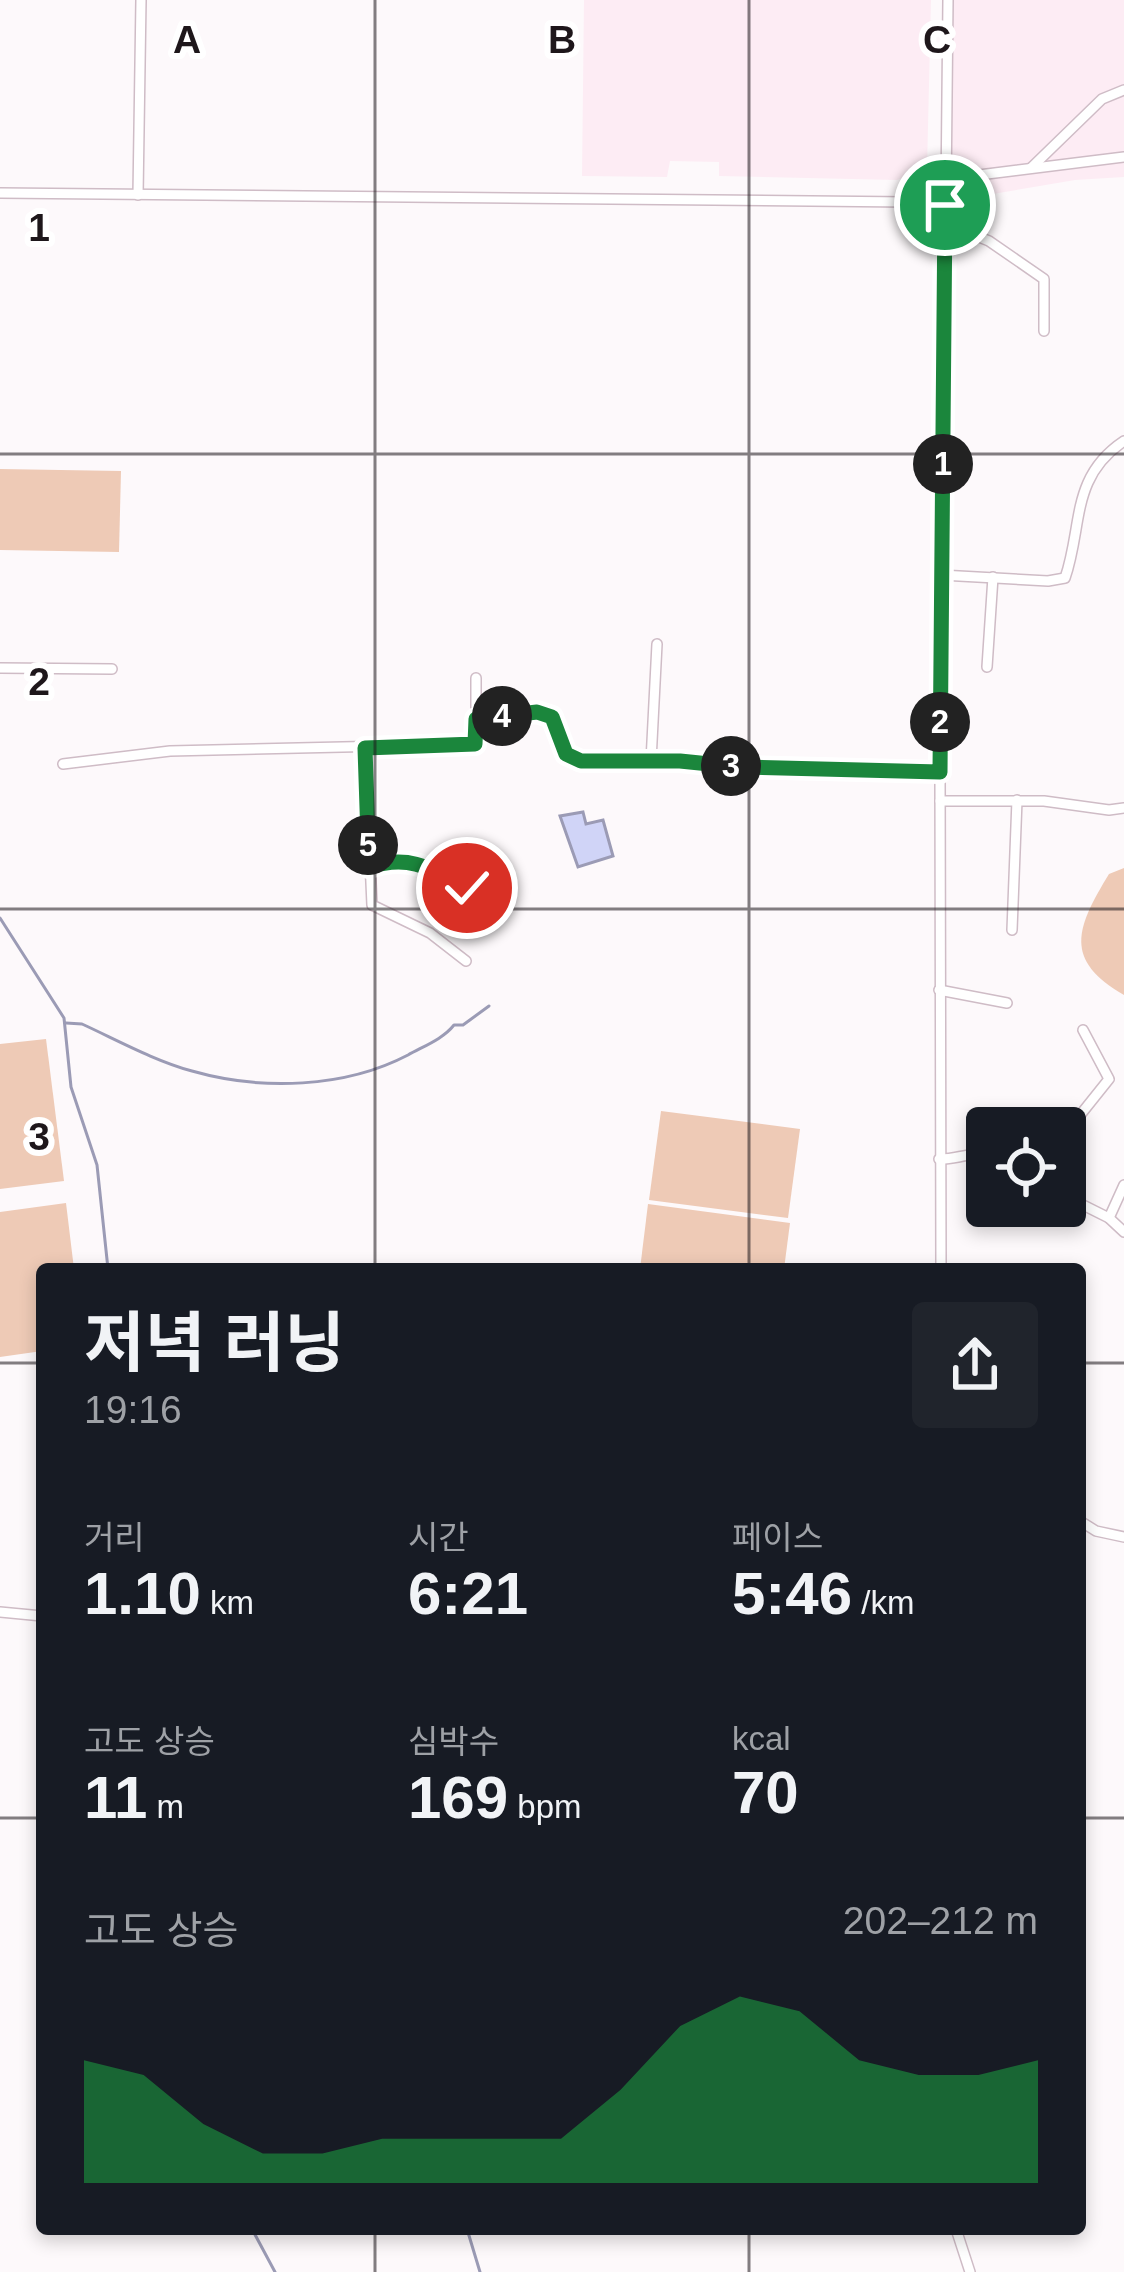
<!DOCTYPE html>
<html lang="ko">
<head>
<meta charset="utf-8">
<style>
  :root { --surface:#171b24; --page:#20242c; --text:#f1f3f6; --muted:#9ea1a6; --accent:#1b863c }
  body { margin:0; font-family:Arial,"Noto Sans KR",sans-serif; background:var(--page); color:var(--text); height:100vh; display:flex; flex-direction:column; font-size:45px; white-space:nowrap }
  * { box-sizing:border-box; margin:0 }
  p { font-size:39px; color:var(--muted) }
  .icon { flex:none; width:66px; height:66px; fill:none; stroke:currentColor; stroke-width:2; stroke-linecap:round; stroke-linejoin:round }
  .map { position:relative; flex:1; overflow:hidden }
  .details { position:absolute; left:36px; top:1263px; width:1050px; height:972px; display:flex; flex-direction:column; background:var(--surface); border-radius:12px; box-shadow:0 6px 18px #0003 }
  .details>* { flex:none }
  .buttons { position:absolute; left:966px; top:1107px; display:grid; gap:24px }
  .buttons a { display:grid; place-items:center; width:120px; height:120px; border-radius:12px; background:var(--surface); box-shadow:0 6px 18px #0003; font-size:60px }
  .pin { position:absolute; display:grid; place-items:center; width:102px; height:102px; color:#fff; margin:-51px; border:6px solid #fff; border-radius:50%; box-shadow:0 3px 12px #0007 }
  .km { position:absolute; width:60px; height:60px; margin:-30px; border-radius:50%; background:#222; color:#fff; font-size:33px; line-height:60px; text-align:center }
  .round { display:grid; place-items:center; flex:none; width:126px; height:126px; border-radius:12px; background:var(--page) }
  .head { display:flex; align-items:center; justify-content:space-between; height:204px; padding:0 48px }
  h1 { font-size:66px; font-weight:700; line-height:90px }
  .figures { display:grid; grid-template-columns:repeat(3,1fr); gap:18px; height:204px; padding:12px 48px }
  .figures div { display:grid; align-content:center }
  .figures b { font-size:60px; font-weight:700 }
  .figures small { font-size:33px; font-weight:400 }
  .figures p { font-size:33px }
  .chart { height:336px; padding:24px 48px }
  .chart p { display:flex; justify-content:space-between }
  .chart svg { width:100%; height:216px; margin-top:12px; fill:var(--accent); opacity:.7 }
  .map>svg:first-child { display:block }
</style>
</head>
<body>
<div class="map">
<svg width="1124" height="2272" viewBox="0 0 1124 2272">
  <rect width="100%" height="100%" fill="#fdf9fb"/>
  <g fill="#fdecf4">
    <path d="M584,0H931L927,169L897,180L719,176V162L670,161L667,177L582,176Z"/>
    <path d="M952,0H1124V177L1075,180L958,200L950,163Z"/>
  </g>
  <g fill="#eecab6">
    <path d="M0,469L121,471L119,552L0,550Z"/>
    <path d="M1124,868V995C1063,960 1076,928 1109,874Z"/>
    <path d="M46,1039L64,1181L0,1189V1044Z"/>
    <path d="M661,1111L800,1129L788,1218L649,1200Z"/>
    <path d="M66,1203L74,1269H42V1351L0,1357V1212Z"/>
    <path d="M648,1204L790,1223L784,1269H640Z"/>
  </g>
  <path fill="#d0d4f7" stroke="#9b9bb5" stroke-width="3" d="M583,812L586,824L603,820L613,856L578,867L560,816Z"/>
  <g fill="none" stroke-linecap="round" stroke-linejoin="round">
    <g stroke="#9b9bb5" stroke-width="3">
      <path d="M0,918L64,1018L71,1087L97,1165L108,1269"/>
      <path d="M66,1023L82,1024C117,1040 155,1061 192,1071C262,1091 345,1088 408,1055C424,1046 443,1039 454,1025H463L489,1006"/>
      <path d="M252,2229L275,2272"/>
      <path d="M467,2229L480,2272"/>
    </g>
    <g stroke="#cfbcc6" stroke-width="12">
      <g id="minor">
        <path d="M1031,168L1102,99L1124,90"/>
        <path d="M0,193L908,202L925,199L979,175L1124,157"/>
        <path d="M138,195L141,0"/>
        <path d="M945,223L989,241L1044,279V331"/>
        <path d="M941,575L1048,581L1065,578C1083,526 1070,477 1124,441"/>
        <path d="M987,667L993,577"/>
        <path d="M0,668L112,669"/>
        <path d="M476,678V719"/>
        <path d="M365,748L372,905L430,933L466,961"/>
        <path d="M651,761L657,644"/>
        <path d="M63,764L170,751L475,744L476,719L537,711L552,717L566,754L581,761H680L739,767L940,772"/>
        <path d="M940,801H1044L1109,810L1124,808"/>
        <path d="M369,867C411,854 430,868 467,888"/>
        <path d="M1012,930L1017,800"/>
        <path d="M939,990L1007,1003"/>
        <path d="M1065,1134L1109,1079L1083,1030"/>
        <path d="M939,1159C955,1160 972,1151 987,1156"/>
        <path d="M1065,1196L1109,1218L1124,1232"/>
        <path d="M1109,1218L1124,1185"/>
        <path d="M941,1269L940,772L948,0"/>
        <path d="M1080,1521L1096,1531L1124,1537"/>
        <path d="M0,1612L42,1616"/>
        <path d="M956,2229L970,2272"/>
      </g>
    </g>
    <use href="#minor" stroke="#fff" stroke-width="9"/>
  </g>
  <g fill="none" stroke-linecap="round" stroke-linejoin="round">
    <g stroke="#fff" stroke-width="24">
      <path id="route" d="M467,888C430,868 410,854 369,867L365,748L475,744L476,719L537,712L552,717L566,754L581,761H680L739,767L940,772L945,205"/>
    </g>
    <use href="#route" stroke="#1b863c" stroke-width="15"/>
  </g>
  <path fill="none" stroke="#1e171b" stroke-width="3" stroke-opacity="0.55" d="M375,0V1269M749,0V1269M0,454H1124M0,909H1124M0,1363H42M1080,1363H1124M0,1818H42M1080,1818H1124M375,2229V2272M749,2229V2272"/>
  <g font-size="39" text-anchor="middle" font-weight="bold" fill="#1e171b" stroke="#fff" stroke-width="12" stroke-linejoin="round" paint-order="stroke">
    <text x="187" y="53">A</text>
    <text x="562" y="53">B</text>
    <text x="937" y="53">C</text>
    <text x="39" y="241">1</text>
    <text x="39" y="695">2</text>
    <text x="39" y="1150">3</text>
  </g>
</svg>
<div class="buttons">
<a><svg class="icon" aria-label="locate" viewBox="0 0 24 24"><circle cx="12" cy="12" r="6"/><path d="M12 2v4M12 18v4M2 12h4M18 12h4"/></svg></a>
</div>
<div class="pin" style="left:945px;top:205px;background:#1e9e55"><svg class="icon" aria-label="arrive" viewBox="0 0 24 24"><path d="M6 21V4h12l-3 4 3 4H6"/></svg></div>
<div class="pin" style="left:467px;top:888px;background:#d93025"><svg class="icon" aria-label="check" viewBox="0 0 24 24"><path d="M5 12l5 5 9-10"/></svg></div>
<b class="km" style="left:943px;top:464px">1</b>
<b class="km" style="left:940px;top:722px">2</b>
<b class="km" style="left:731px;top:766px">3</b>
<b class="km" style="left:502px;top:716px">4</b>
<b class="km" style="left:368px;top:845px">5</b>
<section class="details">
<div class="head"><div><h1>저녁 러닝</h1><p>19:16</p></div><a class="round"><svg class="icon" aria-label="share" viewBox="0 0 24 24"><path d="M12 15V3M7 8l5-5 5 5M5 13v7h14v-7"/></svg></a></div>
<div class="figures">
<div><p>거리</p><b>1.10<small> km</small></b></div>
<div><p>시간</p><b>6:21</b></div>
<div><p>페이스</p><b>5:46<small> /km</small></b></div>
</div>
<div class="figures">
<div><p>고도 상승</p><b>11<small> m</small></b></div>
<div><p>심박수</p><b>169<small> bpm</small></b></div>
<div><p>kcal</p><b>70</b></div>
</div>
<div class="chart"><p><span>고도 상승</span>202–212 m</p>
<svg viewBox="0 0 160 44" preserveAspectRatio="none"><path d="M0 44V19L10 22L20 32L30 38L40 38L50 35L60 35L70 35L80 35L90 25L100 12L110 6L120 9L130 19L140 22L150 22L160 19V44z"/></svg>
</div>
</section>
</div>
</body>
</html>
